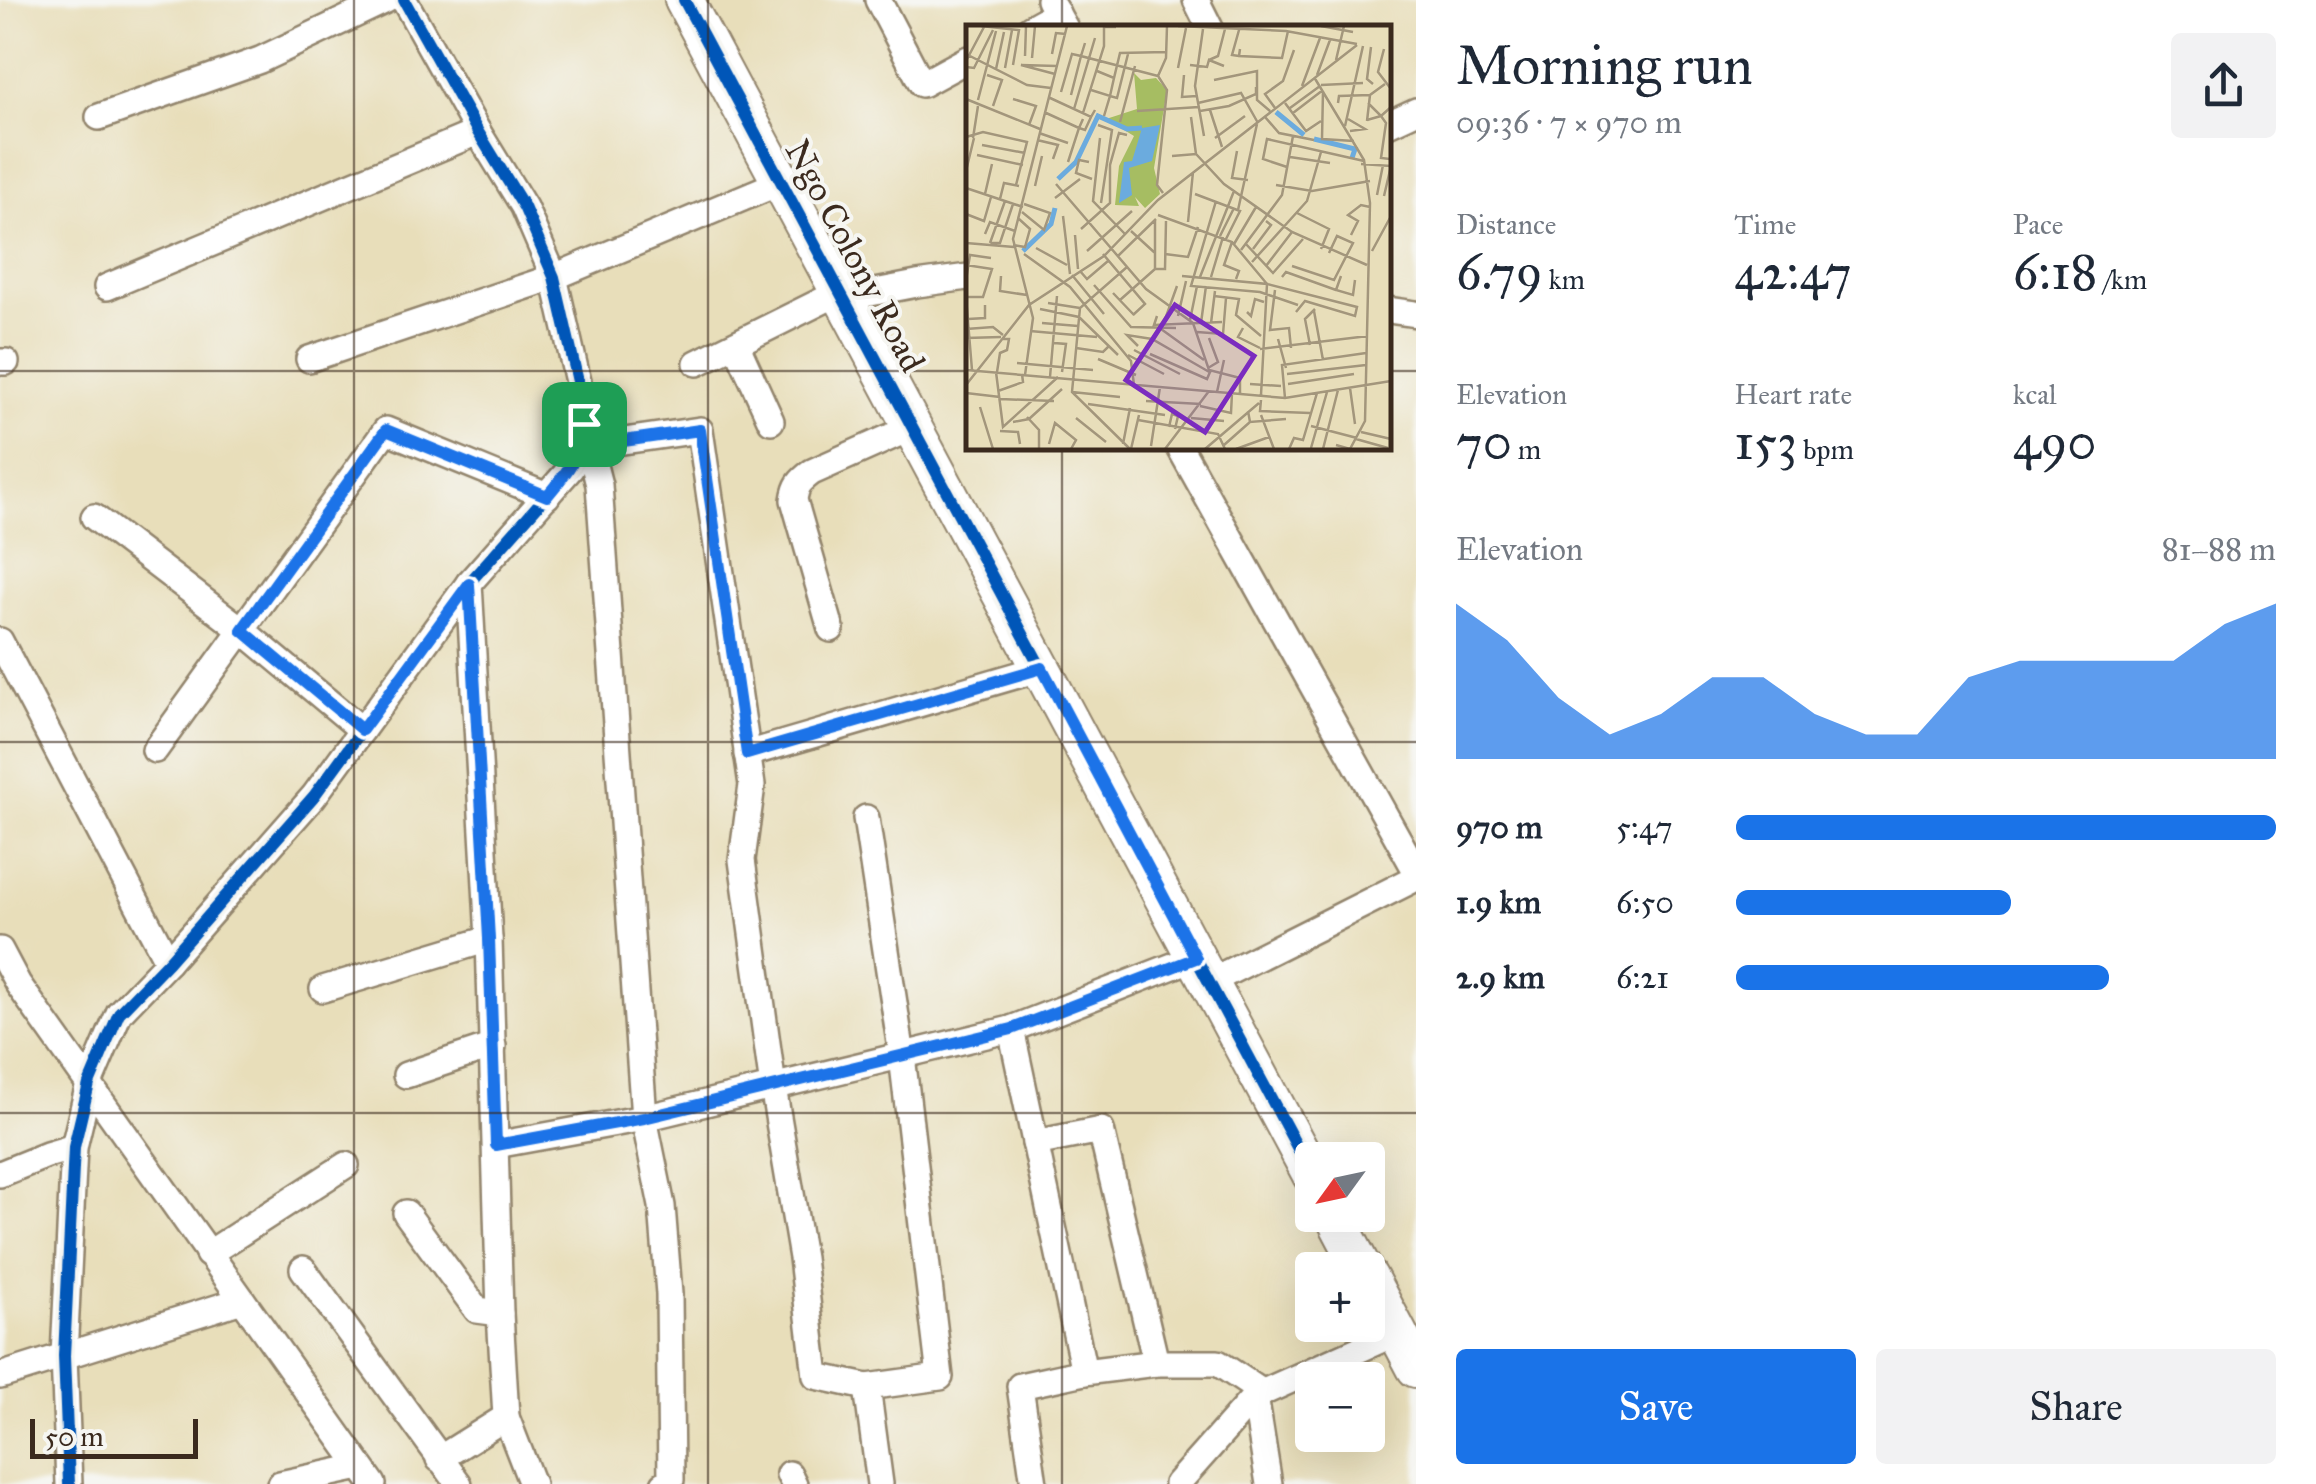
<!DOCTYPE html>
<html lang="en">
<head>
<meta charset="utf-8">
<style>
  :root { --surface:#fff; --page:#f2f2f3; --text:#1f2937; --muted:#747a83; --accent:#1a73e8 }
  body { margin:0; font-family:"IM FELL Great Primer",serif; background:var(--page); color:var(--text); height:100vh; display:flex; flex-direction:column; font-size:38px; white-space:nowrap }
  * { box-sizing:border-box; margin:0 }
  p { font-size:32px; color:var(--muted) }
  .icon { flex:none; width:55px; height:55px; fill:none; stroke:currentColor; stroke-width:2; stroke-linecap:round; stroke-linejoin:round }
  .map { position:relative; flex:1; overflow:hidden }
  .side { display:flex; flex-direction:column; background:var(--surface); width:900px }
  .side>* { flex:none }
  .needle { width:65px; rotate:237deg }
  .tools { position:absolute; left:1295px; top:1142px; display:grid; gap:20px }
  .tools a { display:grid; place-items:center; width:90px; height:90px; border-radius:10px; background:var(--surface); box-shadow:0 10px 40px #0002; font-size:50px }
  .scale { position:absolute; left:30px; bottom:25px; width:168px; box-sizing:border-box; padding-left:10px; border:5px solid #3b2a1e; border-top:0; font-size:28px; line-height:35px; white-space:nowrap; color:#3b2a1e; -webkit-text-stroke:8px #f6f6f2; paint-order:stroke }
  .pin { position:absolute; display:grid; place-items:center; width:85px; height:85px; color:#fff; margin:-42px; border-radius:20px; box-shadow:0 5px 15px #0006 }
  .round { display:grid; place-items:center; flex:none; width:105px; height:105px; border-radius:10px; background:var(--page) }
  .headline { display:flex; align-items:center; justify-content:space-between; height:170px; padding:0 40px }
  h1 { font-size:55px; font-weight:600; line-height:75px }
  .figures { display:grid; grid-template-columns:repeat(3,1fr); gap:15px; height:170px; padding:10px 40px }
  .figures div { display:grid; align-content:center }
  .figures b { font-size:50px; font-weight:600 }
  .figures small { font-size:28px; font-weight:400 }
  .figures p { font-size:28px }
  .chart { height:280px; padding:20px 40px }
  .chart p { display:flex; justify-content:space-between }
  .chart svg { width:100%; height:180px; margin-top:10px; fill:var(--accent); opacity:.7 }
  .button { display:flex; gap:20px; margin-top:auto; padding:20px 40px }
  .button a { flex:1; height:115px; border-radius:10px; background:var(--accent); color:#fff; font-size:40px; font-weight:600; line-height:115px; text-align:center }
  .button a+a { background:var(--page); color:var(--text) }
  ul { padding:0 40px; list-style:none; font-size:32px }
  li { display:grid; grid-template-columns:160px 120px 1fr; align-items:center; height:75px }
  li i { height:25px; border-radius:12px; background:var(--accent) }
  main { display:flex; flex:1; min-height:0 }
  .map>svg:first-child { display:block }
</style>
</head>
<body>
<main>
<div class="map">
<svg width="1416" height="1484" viewBox="0 0 1416 1484">
  <rect width="100%" height="100%" fill="#f6f6f2"/>
  <filter id="ink" filterUnits="userSpaceOnUse"><feTurbulence type="fractalNoise" baseFrequency=".01" numOctaves="2"/><feDisplacementMap in="SourceGraphic" scale="20" xChannelSelector="R" yChannelSelector="G"/><feConvolveMatrix kernelMatrix="1 2 1 2 8 2 1 2 1" color-interpolation-filters="sRGB"/></filter>
  <filter id="wash" filterUnits="userSpaceOnUse"><feTurbulence type="fractalNoise" baseFrequency=".0048" numOctaves="4" result="noise"/><feDisplacementMap in="SourceGraphic" scale="40" xChannelSelector="R" yChannelSelector="G"/><feGaussianBlur stdDeviation="2.25" result="paint"/><feColorMatrix in="noise" values="0 0 0 0 0 0 0 0 0 0 0 0 0 0 0 0 0 1.4 0 .05"/><feComposite in="paint" operator="in"/></filter>
  <g filter="url(#wash)">
    <rect width="100%" height="100%" fill="#e8deba"/>
  </g>
  <g filter="url(#ink)">
    <g fill="none" stroke-linecap="round" stroke-linejoin="round">
      <g stroke="#92846c" stroke-width="30">
        <g id="street">
          <path d="M878,0L922,84L968,59"/>
          <path d="M1049,0L1065,28"/>
          <path d="M1196,0L1210,28"/>
          <path d="M1030,28L1057,13"/>
          <path d="M99,117L260,60L386,0"/>
          <path d="M1388,124L1416,111"/>
          <path d="M107,287L478,132"/>
          <path d="M844,298L917,284L968,277"/>
          <path d="M1388,310L1416,314"/>
          <path d="M736,344L771,421"/>
          <path d="M309,359L554,277L781,182"/>
          <path d="M0,362H6"/>
          <path d="M697,363L840,292"/>
          <path d="M586,434L599,485L644,1118L662,1206L669,1294L671,1480L664,1484"/>
          <path d="M589,446L700,430L752,785L742,860L773,1087L802,1258L816,1376L867,1387"/>
          <path d="M1180,448L1416,871"/>
          <path d="M94,517L242,630L362,730"/>
          <path d="M831,629L794,500C796,485 800,481 812,472L913,427"/>
          <path d="M0,641L168,962"/>
          <path d="M155,750L386,430L547,496"/>
          <path d="M747,754L1042,668"/>
          <path d="M866,818L902,1056L940,1377L867,1387L880,1484"/>
          <path d="M0,950L18,984L373,1484"/>
          <path d="M1209,982L1416,878"/>
          <path d="M323,989L489,939"/>
          <path d="M1011,1029L1084,1372L1020,1386L1034,1484"/>
          <path d="M406,1075L493,1046"/>
          <path d="M1035,1143L1101,1130L1156,1363H1218L1263,1393"/>
          <path d="M496,1145L644,1118L1011,1029L1196,957"/>
          <path d="M0,1174L47,1155L74,1147"/>
          <path d="M406,1213L477,1310L500,1313"/>
          <path d="M208,1254L346,1165"/>
          <path d="M303,1269L459,1484"/>
          <path d="M1084,1372L1156,1363"/>
          <path d="M0,1376L242,1300"/>
          <path d="M1255,1396L1269,1484"/>
          <path d="M506,1417L532,1484"/>
          <path d="M439,1459L506,1417L500,1313L489,939L469,583"/>
          <path d="M789,1474L794,1484"/>
          <path d="M69,1484L64,1356L74,1147L89,1084L119,1013L168,962L314,796L469,583L571,468L579,446L584,424L579,386L554,277L524,207L478,132L404,0"/>
          <path d="M280,1484L360,1467"/>
          <path d="M1177,1484L1255,1396L1398,1332"/>
        </g>
      </g>
      <g stroke="#92846c" stroke-width="42">
        <g id="secondary">
          <path d="M684,0L1312,1175"/>
          <path d="M1334,1215L1363,1270"/>
          <path d="M1368,1277L1416,1368"/>
        </g>
      </g>
      <use href="#street" stroke="#fff" stroke-width="25"/>
      <use href="#secondary" stroke="#fff" stroke-width="38"/>
      <g stroke="#f6f6f2" stroke-width="19">
        <g id="cycleway">
          <path d="M684,0L1312,1175"/>
          <path d="M69,1484L64,1356L74,1147L89,1084L119,1013L168,962L314,796L469,583L571,468L579,446L584,424L579,386L554,277L524,207L478,132L404,0"/>
        </g>
      </g>
      <use href="#cycleway" stroke="#0057b8" stroke-width="12"/>
    </g>
  </g>
  <g fill="none" stroke-linecap="round" stroke-linejoin="round" filter="url(#ink)">
    <g stroke="#fff" stroke-width="20">
      <path id="route" d="M584,424L589,446L700,430L747,754L1042,668L1196,958L1012,1029L644,1118L496,1145L489,939L469,584L362,730L242,630L386,430L547,496C570,469 577,460 584,424Z"/>
    </g>
    <use href="#route" stroke="#1a73e8" stroke-width="12"/>
  </g>
  <path fill="none" stroke="#3b2a1e" stroke-width="2.5" stroke-opacity="0.55" d="M354,0V1484M708,0V1484M1062,0V28M0,371H968M1388,371H1416M1062,448V1484M0,742H1416M0,1113H1416"/>
  <g text-anchor="middle" dominant-baseline="central" stroke-width="8" stroke-linejoin="round" paint-order="stroke">
    <g font-size="35" fill="#3b2a1e" stroke="#f6f6f2">
      <text transform="translate(855 256) rotate(62)">Ngo Colony Road</text>
    </g>
  </g>
  <g transform="translate(966 25)">
    <rect width="425" height="425" fill="#e8deba"/>
    <path d="M168,48L175,55L190,53L201,65L188,143L194,169L179,183L169,172L173,181L149,180L153,141L168,111L140,94L171,84Z" fill="#a6bd62"/>
    <path d="M194,100L186,136L163,143L166,170L153,178L158,137L166,136L176,103Z" fill="#6babde"/>
    <path fill="none" stroke="#6babde" stroke-width="5" d="M310,87L338,110M348,114L389,124L386,133M92,154L110,137L132,91L161,104L176,103M57,226L85,199L89,183"/>
    <path fill="none" stroke="#a3967c" stroke-width="2.5" d="M15,1L53,5L47,40M212,1L320,6L391,19M355,1L387,7M237,4L229,61L238,111M273,5L266,30L273,31M119,18L115,31L192,51L200,33L201,1M405,22L401,54L407,59M274,24L273,31L316,33L322,6M418,24L412,47L425,64M0,29L61,60L85,63M86,29L90,8L100,9M59,31L60,1M66,33L69,1M243,35L252,31L259,4M370,35L378,1M0,36L18,2M224,40L241,42L243,35L258,41M0,42L8,43L27,5M39,43L46,5M212,43L220,3M30,44L38,7M131,46L148,53L154,28L200,27M89,49L55,40L91,41M21,50L36,55L27,81M218,50L216,72L231,71M351,50L364,15M192,51L201,65L191,160L197,168M348,52L398,135L404,178L399,396L384,424L370,420M248,55L291,46V75L304,86M355,60L397,58M336,61L354,13M125,65L144,71L148,53M357,66L356,114L388,116M95,67L106,29L115,31L105,70M82,72L125,92L129,85M0,74L74,104M47,74L70,81L63,100M12,75L30,6M232,78L275,68L292,98M319,78L340,106L355,96M372,78L373,71L404,70M402,78L415,91L425,82M309,83L299,69L317,56L328,25M324,83L354,61M108,84L129,13M244,85L256,122M171,86L233,82M234,86L263,81L290,69V62M78,87L113,103L102,137M117,88L138,21V2H150M327,88L357,65M138,91L144,71L151,73L162,29M225,92L230,129M299,92L313,108L348,115M117,94L113,103L119,105L125,92M382,94L399,104L384,106M401,95L415,91L420,98L415,133L424,134M401,96L404,70L419,59M154,97L169,41M132,100L146,105L135,178M379,101L397,21M73,108L102,118M0,112L17,107L61,117L50,160M7,113L12,81M134,113L127,176L159,209M249,113L279,91M71,115L92,120L87,134M16,120L59,128M271,126L266,153L282,155M11,130L57,140M206,131L230,129L258,159L326,207L401,240M324,132L364,138M123,137L113,135L110,148L126,154M395,139L425,141M321,142L297,134L301,114L398,136M0,146L8,113M90,159L180,264L227,298L243,345L274,353V369M310,160L346,166L404,156M69,161L76,131M0,163L57,182M19,169L26,139M229,169L274,186L260,214M411,170L417,140M418,171L425,141M89,173L114,154M34,174L38,158L53,161M250,176L225,261L294,267L332,280M272,185L291,99M56,187L78,205L84,188L58,179M331,188L363,204L355,224M0,189L18,196L25,172M192,190L266,217L301,259L391,282L389,291L339,276L330,287M97,191L104,249M189,195V244H199L200,196M222,197L227,147M115,204L144,178V140L153,108L161,110M165,206L189,228M19,209L24,197L49,206M109,210L112,244M385,210L392,196L382,190L395,180L404,182M254,211L268,183M266,217L258,240L273,246L270,254M0,218L48,222M24,218H34L47,179M24,218L39,176M279,218L307,248L337,214M268,219L290,182M47,220L59,222L64,204L53,194M70,223L101,240M287,224L305,200L300,196M275,225L316,170L327,111M121,226L166,186M406,226L425,191M58,229L104,262L165,336L168,360M137,229L179,279L167,290M199,229L222,232L232,202M152,231L190,194M286,237L341,176L355,127M0,240L26,244L17,272H0M300,241L326,207M326,241L368,255L387,218L371,211L363,228M161,242L114,283L106,367L164,424M114,246L121,254L142,236M106,250L138,289M35,251L34,266L61,270M216,251L301,259L295,370M375,251L370,265L387,270L389,255M234,252L268,166M245,252L257,212M316,252L320,247L370,265M0,255L4,230L25,233M128,260L165,302L210,303M309,265L304,305L323,303L325,323M147,268L168,290M248,271L273,274L270,290L295,311M0,272L6,345M154,275L189,244M82,278L114,283M74,284L113,292L152,330M348,286L357,335M281,287L285,291L289,274L298,277M191,291L188,300L256,297M212,291L220,256M2,294L19,293V280M224,295L231,261M76,298L112,301M235,298L240,261M245,298L249,266M197,300L211,261M277,303L272,312L294,323M0,304L27,302L37,310M195,304L238,335M64,306L131,312M231,307L257,309L260,273M0,313L35,312M312,314L320,343M88,318L100,319L96,347M344,320L339,294L349,284M172,321L161,310L186,314L245,348M110,323L137,327L143,321M294,324L402,311M168,325L214,349M184,329L241,354L244,347M162,330L198,349M132,334L170,350M51,338L127,345M242,343L252,337L243,313M0,345L319,373L425,356M30,347L37,402L92,352M31,347L34,328L41,325L43,314H37M321,349L400,340M59,350L67,293L47,214L101,1M84,352L91,271M284,359L315,361M322,359L388,349M0,360L63,280L138,231L192,175L391,20M384,363L389,399M32,366L57,357L56,349M106,367L154,372M251,367L258,335M0,368L34,372M319,373L316,340L400,328M34,374L88,376M295,375L294,386L344,388M180,376L235,379M122,379L199,390M234,381L265,388L266,368M14,382L27,424M282,386L284,397L320,394M295,390L308,424M61,392L73,405V424M110,393L140,417M225,393L258,396M172,395L252,409L259,424M47,397L63,394L96,364M345,401L391,413M203,402L206,389L212,391L209,404M34,406L52,407L54,419M395,407L425,414M390,414L422,423M83,419L89,398L110,415L105,424M157,419L164,383M258,420L284,397M185,421L194,362M345,423L361,367M165,424L173,390M199,424L243,366M239,424L293,378M270,424L303,412M323,424L328,413L337,415L351,368M357,424L372,365"/>
    <path fill="#7b2cbf" fill-opacity="0.15" stroke="#7b2cbf" stroke-width="5" d="M209,280L288,331L239,407L160,355Z"/>
    <rect width="425" height="425" fill="none" stroke="#3b2a1e" stroke-width="5"/>
  </g>
</svg>
<div class="tools">
<a><svg class="needle" viewBox="-14 -14 28 28"><path d="M0-13l5 13h-10z" fill="#e53935"/><path d="M0 13l5-13h-10z" fill="#747a83"/></svg></a>
<a>+</a>
<a>−</a>
</div>
<div class="scale">50 m</div>
<div class="pin" style="left:584px;top:424px;background:#1e9e55"><svg class="icon" aria-label="arrive" viewBox="0 0 24 24"><path d="M6 21V4h12l-3 4 3 4H6"/></svg></div>
</div>
<section class="side">
<div class="headline"><div><h1>Morning run</h1><p>09:36 · 7 × 970 m</p></div><a class="round"><svg class="icon" aria-label="share" viewBox="0 0 24 24"><path d="M12 15V3M7 8l5-5 5 5M5 13v7h14v-7"/></svg></a></div>
<div class="figures">
<div><p>Distance</p><b>6.79<small> km</small></b></div>
<div><p>Time</p><b>42:47</b></div>
<div><p>Pace</p><b>6:18<small> /km</small></b></div>
</div>
<div class="figures">
<div><p>Elevation</p><b>70<small> m</small></b></div>
<div><p>Heart rate</p><b>153<small> bpm</small></b></div>
<div><p>kcal</p><b>490</b></div>
</div>
<div class="chart"><p><span>Elevation</span>81–88 m</p>
<svg viewBox="0 0 160 44" preserveAspectRatio="none"><path d="M0 44V6L10 15L20 29L30 38L40 33L50 24L60 24L70 33L80 38L90 38L100 24L110 20L120 20L130 20L140 20L150 11L160 6V44z"/></svg>
</div>
<ul>
<li><b>970 m</b>5:47<i style="width:100%"></i></li>
<li><b>1.9 km</b>6:50<i style="width:51%"></i></li>
<li><b>2.9 km</b>6:21<i style="width:69%"></i></li>
</ul>
<div class="button"><a>Save</a><a>Share</a></div>
</section>
</main>
</body>
</html>
